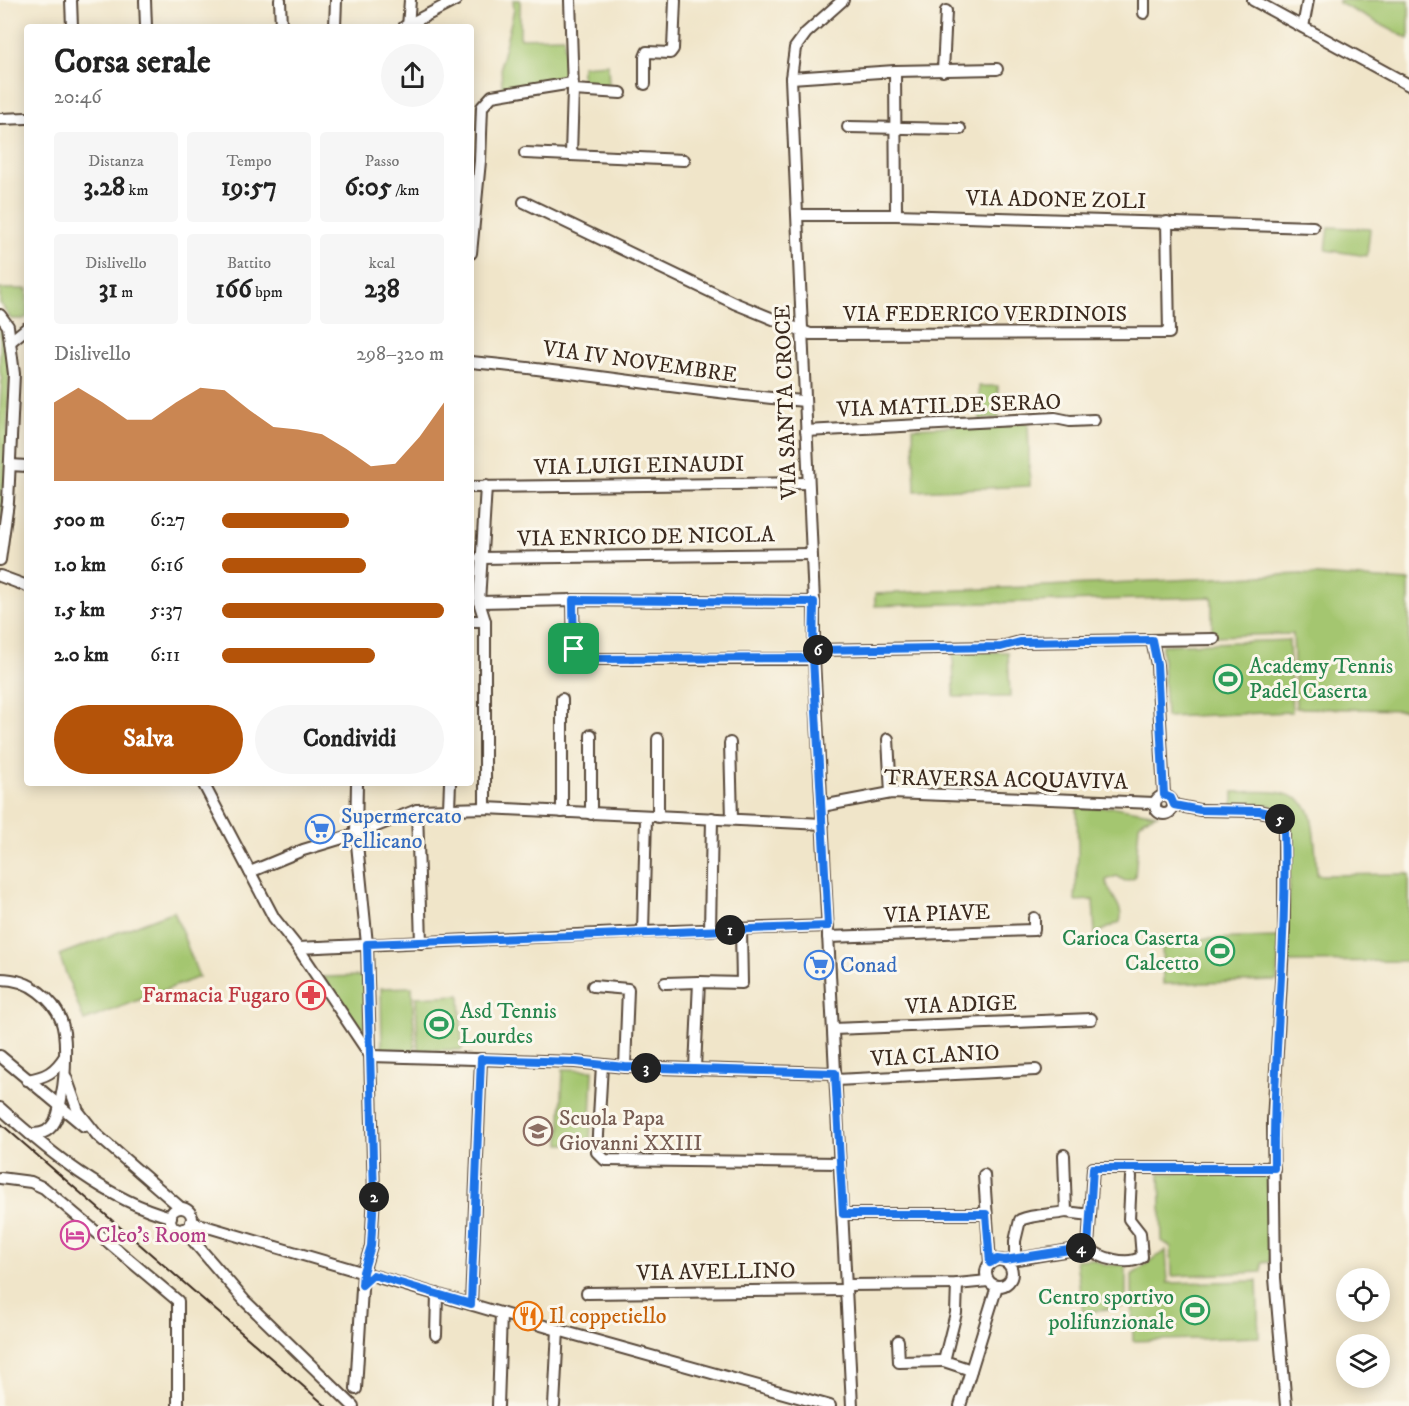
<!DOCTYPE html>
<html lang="it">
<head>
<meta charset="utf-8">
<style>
  :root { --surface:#fff; --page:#f6f6f6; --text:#222; --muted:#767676; --accent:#b45309 }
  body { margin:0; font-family:"IM FELL DW Pica",serif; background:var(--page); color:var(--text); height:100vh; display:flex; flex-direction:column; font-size:22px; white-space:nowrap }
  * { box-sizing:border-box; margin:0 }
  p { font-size:20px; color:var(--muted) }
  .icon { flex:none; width:33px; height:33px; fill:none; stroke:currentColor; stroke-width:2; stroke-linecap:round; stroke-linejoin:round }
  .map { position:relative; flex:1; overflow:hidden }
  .sheet { position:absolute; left:24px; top:24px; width:450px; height:762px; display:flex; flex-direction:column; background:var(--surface); border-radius:6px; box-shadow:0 3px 15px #0003 }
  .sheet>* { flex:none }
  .buttons { position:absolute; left:1336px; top:1268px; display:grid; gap:12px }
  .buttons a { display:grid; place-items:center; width:54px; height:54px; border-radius:50%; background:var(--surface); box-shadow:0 3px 15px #0003; font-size:30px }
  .pin { position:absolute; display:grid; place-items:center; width:51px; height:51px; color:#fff; margin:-26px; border-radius:12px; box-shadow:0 3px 9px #0006 }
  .km { position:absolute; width:30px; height:30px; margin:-15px; border-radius:50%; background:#222; color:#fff; font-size:16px; line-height:30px; text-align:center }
  .round { display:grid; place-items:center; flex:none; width:63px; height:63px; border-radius:32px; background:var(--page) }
  .overview { display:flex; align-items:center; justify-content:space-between; height:102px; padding:0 30px }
  h1 { font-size:33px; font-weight:700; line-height:45px }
  .figures { display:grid; grid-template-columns:repeat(3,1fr); gap:9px; height:102px; padding:6px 30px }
  .figures div { display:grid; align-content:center; border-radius:6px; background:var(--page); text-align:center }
  .figures b { font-size:26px; font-weight:700 }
  .figures small { font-size:16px; font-weight:400 }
  .figures p { font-size:16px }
  .chart { height:168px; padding:12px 30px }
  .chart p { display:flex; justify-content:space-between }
  .chart svg { width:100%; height:108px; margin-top:6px; fill:var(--accent); opacity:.7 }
  .button { display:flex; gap:12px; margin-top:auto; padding:12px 30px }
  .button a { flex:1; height:69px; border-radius:36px; background:var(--accent); color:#fff; font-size:24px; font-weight:700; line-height:69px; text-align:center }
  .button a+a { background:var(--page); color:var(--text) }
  ul { padding:0 30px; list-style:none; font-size:20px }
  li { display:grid; grid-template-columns:96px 72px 1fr; align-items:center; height:45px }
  li i { height:15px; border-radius:8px; background:var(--accent) }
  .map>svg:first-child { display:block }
</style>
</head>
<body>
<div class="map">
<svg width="1409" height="1406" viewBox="0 0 1409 1406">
  <rect width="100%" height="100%" fill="#fbf7ec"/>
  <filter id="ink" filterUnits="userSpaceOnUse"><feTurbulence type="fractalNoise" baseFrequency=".0167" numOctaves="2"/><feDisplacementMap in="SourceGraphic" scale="12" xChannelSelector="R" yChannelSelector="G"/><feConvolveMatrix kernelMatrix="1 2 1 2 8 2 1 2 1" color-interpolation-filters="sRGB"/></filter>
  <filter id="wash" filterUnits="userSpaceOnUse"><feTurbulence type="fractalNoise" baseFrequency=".008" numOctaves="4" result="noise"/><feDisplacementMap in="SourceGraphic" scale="24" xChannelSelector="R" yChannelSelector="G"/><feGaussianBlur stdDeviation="1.35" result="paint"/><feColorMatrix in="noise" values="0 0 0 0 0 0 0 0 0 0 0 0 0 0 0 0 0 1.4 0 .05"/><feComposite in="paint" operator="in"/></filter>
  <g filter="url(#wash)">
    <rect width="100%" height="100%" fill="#f0e5c9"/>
    <g fill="#a4c66f" stroke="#707846" stroke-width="1.5">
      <path d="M513,0H520V38L564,37L566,78L502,89L501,62L514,10Z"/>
      <path d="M1339,0H1409V39L1339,3Z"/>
      <path d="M608,64L609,87L582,85V66Z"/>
      <path d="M1329,227L1370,229L1367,256L1326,250Z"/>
      <path d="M0,289H27V317L23,319H11L0,303Z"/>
      <path d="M0,325L6,333L10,347L6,477L0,533V411L2,379L0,372Z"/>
      <path d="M979,386H998L999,418L980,419Z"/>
      <path d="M1028,422L1030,486L915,491L913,428Z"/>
      <path d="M1302,574L1409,581V710L1296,708L1293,634L1212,636V597L875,606V594Z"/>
      <path d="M1289,640L1292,712L1166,717L1162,645Z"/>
      <path d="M953,652H1008L1010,697H954Z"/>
      <path d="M1233,792C1257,792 1292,786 1308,809C1315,820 1316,860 1317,875L1409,874V961L1286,962L1291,847V827L1289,817L1281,810L1269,805H1233Z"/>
      <path d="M1115,807L1157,814L1144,819L1139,825L1135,878L1125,881L1117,876L1106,880C1108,895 1125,906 1120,922L1095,934L1093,900L1075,901L1078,854L1077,808Z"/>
      <path d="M174,911L199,977L84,1021L59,955Z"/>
      <path d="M1279,937L1277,981L1163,984L1162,940Z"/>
      <path d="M363,976L365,1027L362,1029L357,1028L323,977Z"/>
      <path d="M412,987L415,1050L382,1049L381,988Z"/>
      <path d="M460,995L462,1050H418L416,997Z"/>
      <path d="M563,1069L593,1070L590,1145L560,1144Z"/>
      <path d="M1160,1173H1264L1268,1177L1270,1262L1262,1263V1272L1172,1276L1171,1247L1162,1241Z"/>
      <path d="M1166,1250L1168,1283L1257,1281L1259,1337L1133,1341L1132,1275Z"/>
      <path d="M1092,1259L1103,1265H1126V1306L1083,1313L1076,1260Z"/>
    </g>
  </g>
  <g filter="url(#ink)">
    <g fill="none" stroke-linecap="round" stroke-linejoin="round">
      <g stroke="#564638" stroke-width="14">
        <g id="minor">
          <path d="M71,0L72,27"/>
          <path d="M145,0L146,27"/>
          <path d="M280,0L281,27"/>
          <path d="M570,0L573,90L571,154"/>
          <path d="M843,0L806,33L795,48L791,78L814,602V659L852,1406"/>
          <path d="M1253,0L1409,85"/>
          <path d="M1144,13V0"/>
          <path d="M335,27L336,0"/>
          <path d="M404,27L456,0"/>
          <path d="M408,27L410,0"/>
          <path d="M1303,27L1308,0"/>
          <path d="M895,71L896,215"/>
          <path d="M943,71L946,11"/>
          <path d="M791,78L895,71L997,69"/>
          <path d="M645,84V57L647,52L670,53L673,49L675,0"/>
          <path d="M573,90L621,93"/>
          <path d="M0,119L27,118"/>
          <path d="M848,127L960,129"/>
          <path d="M525,153L684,160"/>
          <path d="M524,202L734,303L810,334L1169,333L1167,222"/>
          <path d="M798,215H896L1313,227"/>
          <path d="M471,253L480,161L482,107L492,96L572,83"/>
          <path d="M0,315L8,326L14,374L8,502L0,560"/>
          <path d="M11,341L27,328"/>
          <path d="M471,362C583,372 693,392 805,401"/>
          <path d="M806,431L1055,418L1070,421L1094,420"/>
          <path d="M10,465L27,466"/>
          <path d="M471,487L808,483"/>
          <path d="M480,558L811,554"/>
          <path d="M0,576L27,586"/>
          <path d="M573,600L574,659H814"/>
          <path d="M479,602L573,600L814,602"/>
          <path d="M471,621H485"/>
          <path d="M1152,640L1157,665L1164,795"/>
          <path d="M813,650L1001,647L1020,642L1214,639"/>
          <path d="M658,739V817"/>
          <path d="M888,739L891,793"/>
          <path d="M730,743L732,819"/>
          <path d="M203,783L274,918L298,948L370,1055"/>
          <circle cx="1164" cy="805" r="9"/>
          <path d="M1174,805L1200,810L1259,811L1272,814L1281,820L1284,828V929L1273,1121L1275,1278L1286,1406"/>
          <path d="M822,806L891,793L1155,803"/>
          <path d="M449,808L450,783"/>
          <path d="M485,808V621L479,602L486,486"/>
          <path d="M417,810L421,943"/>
          <path d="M562,812V699"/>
          <path d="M591,814V735"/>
          <path d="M250,872L303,850L356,834L417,810L485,808L823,824"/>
          <path d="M710,930L712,818"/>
          <path d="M643,932L646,817"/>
          <path d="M828,937L1034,930V918"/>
          <path d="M298,948L643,932L828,926"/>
          <path d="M0,979C14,979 28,983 39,992C62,1009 66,1028 65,1056C65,1069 65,1080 62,1093C60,1104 59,1119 51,1127C45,1134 37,1134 30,1134"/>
          <path d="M665,983L699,982"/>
          <path d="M593,986L628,989L625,1067"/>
          <path d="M833,1029L1091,1019"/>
          <path d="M0,1056L84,1126"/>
          <path d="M371,1056L575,1062L625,1067L835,1073"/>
          <path d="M602,1065L597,1152L605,1160L840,1163"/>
          <path d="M695,1068L699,982L742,983L741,930"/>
          <path d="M66,1077L78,1111L97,1135L181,1208"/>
          <path d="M27,1080C46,1077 55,1072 65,1056"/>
          <path d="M836,1080L1036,1070"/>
          <path d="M0,1108C48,1151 108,1201 171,1217"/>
          <path d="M1064,1155L1066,1212L1090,1215"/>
          <path d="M984,1175L990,1263"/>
          <path d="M0,1178L31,1182L44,1188L178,1301V1406"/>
          <circle cx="181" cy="1219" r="11"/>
          <path d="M843,1214H986"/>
          <path d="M191,1222L558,1330L830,1406"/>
          <path d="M183,1229L245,1301L353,1406"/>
          <path d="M1088,1247C1099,1259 1128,1266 1142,1257L1140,1233L1129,1219L1131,1177"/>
          <path d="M1015,1259V1241L1020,1220C1034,1214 1051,1215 1066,1212"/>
          <circle cx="999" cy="1273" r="13"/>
          <path d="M1005,1261L1088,1247L1093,1168H1274"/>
          <path d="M957,1284L956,1313L944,1361L971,1370"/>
          <path d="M846,1285L957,1284L988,1281"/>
          <path d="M587,1293L846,1290"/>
          <path d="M471,1304L481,1059"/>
          <path d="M436,1335L437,1294"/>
          <path d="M898,1341L899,1362L944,1361"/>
          <path d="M356,1389L363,1272L371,1246L374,1195L367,944L356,834L357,783"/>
          <path d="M498,1406L501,1313"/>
          <path d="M554,1406L558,1330"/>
          <path d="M960,1406L997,1286"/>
        </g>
      </g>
      <use href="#minor" stroke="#fff" stroke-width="10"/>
      <path stroke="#3b2a1e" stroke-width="2" d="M0,1123L326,1406"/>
    </g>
  </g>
  <g fill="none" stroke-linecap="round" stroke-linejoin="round" filter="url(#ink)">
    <g stroke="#fff" stroke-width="12">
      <path id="route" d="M573,600L814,602L813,650L1001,647L1020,642L1152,640L1157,664L1164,795L1171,798L1174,805L1200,810L1259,811L1272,814L1281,820L1284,828C1288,942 1272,1055 1274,1168H1093L1088,1247L1005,1260L997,1259L990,1263L986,1214H843L835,1073L625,1067L575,1062L481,1059L471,1304L373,1275L362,1285L363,1272L371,1246L374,1195L367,944L828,926L813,658L574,659Z"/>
    </g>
    <use href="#route" stroke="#1a73e8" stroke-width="8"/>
  </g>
  <defs>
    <g id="stadium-ring" transform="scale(1.5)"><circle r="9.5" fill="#fbf7ec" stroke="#2e9e5b" stroke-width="1.5"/><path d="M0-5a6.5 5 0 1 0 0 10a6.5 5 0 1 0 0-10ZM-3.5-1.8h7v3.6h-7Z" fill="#2e9e5b"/></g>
    <g id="supermarket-ring" transform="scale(1.5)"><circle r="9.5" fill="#fbf7ec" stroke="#3f7fe0" stroke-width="1.5"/><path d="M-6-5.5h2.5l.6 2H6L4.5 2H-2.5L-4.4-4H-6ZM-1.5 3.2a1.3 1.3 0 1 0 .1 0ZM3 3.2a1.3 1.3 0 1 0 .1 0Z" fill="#3f7fe0"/></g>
    <g id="pharmacy-ring" transform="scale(1.5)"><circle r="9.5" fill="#fbf7ec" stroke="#e0444e" stroke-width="1.5"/><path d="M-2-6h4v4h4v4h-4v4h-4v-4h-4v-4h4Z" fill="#e0444e"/></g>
    <g id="school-ring" transform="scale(1.5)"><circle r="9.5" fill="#fbf7ec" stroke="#8d6e63" stroke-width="1.5"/><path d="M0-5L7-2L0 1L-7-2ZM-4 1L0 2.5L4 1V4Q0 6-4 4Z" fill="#8d6e63"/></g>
    <g id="hotel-ring" transform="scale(1.5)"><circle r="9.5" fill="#fbf7ec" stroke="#d1479c" stroke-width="1.5"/><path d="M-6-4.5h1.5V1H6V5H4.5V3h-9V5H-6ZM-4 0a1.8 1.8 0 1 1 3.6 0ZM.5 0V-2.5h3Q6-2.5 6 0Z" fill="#d1479c"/></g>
    <g id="restaurant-ring" transform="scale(1.5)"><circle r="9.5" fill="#fbf7ec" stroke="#e8710a" stroke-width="1.5"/><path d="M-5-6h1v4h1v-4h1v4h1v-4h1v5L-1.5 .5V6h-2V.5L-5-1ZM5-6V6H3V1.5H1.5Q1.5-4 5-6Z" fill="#e8710a"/></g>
  </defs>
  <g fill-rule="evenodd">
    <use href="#stadium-ring" x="1228" y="679"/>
    <use href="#supermarket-ring" x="320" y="829"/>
    <use href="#stadium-ring" x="1220" y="951"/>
    <use href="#supermarket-ring" x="819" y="965"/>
    <use href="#pharmacy-ring" x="311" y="995"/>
    <use href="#stadium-ring" x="439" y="1024"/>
    <use href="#school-ring" x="538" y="1131"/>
    <use href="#hotel-ring" x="75" y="1235"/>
    <use href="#stadium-ring" x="1195" y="1310"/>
    <use href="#restaurant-ring" x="528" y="1316"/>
  </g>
  <g text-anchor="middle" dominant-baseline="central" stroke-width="6" stroke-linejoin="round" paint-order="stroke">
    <g font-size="22" fill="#3b2a1e" stroke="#fbf7ec">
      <text transform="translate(1056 200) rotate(1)">VIA ADONE ZOLI</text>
      <text x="985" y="314">VIA FEDERICO VERDINOIS</text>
      <text transform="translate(640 362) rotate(8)">VIA IV NOVEMBRE</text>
      <text transform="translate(786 402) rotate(-92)">VIA SANTA CROCE</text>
      <text transform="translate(949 406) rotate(-2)">VIA MATILDE SERAO</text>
      <text transform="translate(639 466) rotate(-1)">VIA LUIGI EINAUDI</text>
      <text transform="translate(646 537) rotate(-1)">VIA ENRICO DE NICOLA</text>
      <text transform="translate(1006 780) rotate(1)">TRAVERSA ACQUAVIVA</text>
      <text transform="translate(937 914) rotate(-2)">VIA PIAVE</text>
      <text transform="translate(961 1005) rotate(-2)">VIA ADIGE</text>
      <text transform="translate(935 1056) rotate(-3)">VIA CLANIO</text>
      <text transform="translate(716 1272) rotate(-1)">VIA AVELLINO</text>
    </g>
    <g font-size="22" fill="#27864d" stroke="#fbf7ec" text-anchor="start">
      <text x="1249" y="666">Academy Tennis<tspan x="1249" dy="25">Padel Caserta</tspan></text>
      <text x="1199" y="938" text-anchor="end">Carioca Caserta<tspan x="1199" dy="25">Calcetto</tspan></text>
      <text x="460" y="1011">Asd Tennis<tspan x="460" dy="25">Lourdes</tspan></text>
      <text x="1174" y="1297" text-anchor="end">Centro sportivo<tspan x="1174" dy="25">polifunzionale</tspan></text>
    </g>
    <g font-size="22" fill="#366cbe" stroke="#fbf7ec" text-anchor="start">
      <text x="341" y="816">Supermercato<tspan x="341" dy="25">Pellicano</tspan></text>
      <text x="840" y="965">Conad</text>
    </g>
    <g font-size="22" fill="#be3a42" stroke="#fbf7ec" text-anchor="end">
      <text x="290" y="995">Farmacia Fugaro</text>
    </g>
    <g font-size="22" fill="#785e54" stroke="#fbf7ec" text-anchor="start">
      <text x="559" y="1118">Scuola Papa<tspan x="559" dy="25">Giovanni XXIII</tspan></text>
    </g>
    <g font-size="22" fill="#b23c85" stroke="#fbf7ec" text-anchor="start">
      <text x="96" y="1235">Cleo's Room</text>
    </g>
    <g font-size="22" fill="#c56008" stroke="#fbf7ec" text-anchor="start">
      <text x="549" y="1316">Il coppetiello</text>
    </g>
  </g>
</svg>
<div class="buttons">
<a><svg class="icon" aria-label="locate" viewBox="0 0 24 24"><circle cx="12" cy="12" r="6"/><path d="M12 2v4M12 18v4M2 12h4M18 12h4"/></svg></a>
<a><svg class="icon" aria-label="layers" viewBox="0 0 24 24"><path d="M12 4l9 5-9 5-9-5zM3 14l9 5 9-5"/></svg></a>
</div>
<div class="pin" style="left:574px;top:649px;background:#1e9e55"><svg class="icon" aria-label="arrive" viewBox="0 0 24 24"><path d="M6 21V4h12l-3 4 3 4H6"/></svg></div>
<b class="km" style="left:730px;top:930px">1</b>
<b class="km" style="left:374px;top:1197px">2</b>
<b class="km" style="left:646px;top:1068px">3</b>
<b class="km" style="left:1081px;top:1248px">4</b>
<b class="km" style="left:1280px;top:819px">5</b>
<b class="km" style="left:818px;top:650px">6</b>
<section class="sheet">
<div class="overview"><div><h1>Corsa serale</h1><p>20:46</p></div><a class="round"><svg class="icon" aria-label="share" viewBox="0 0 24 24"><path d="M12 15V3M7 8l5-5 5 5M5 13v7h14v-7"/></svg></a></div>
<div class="figures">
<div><p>Distanza</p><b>3.28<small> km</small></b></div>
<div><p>Tempo</p><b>19:57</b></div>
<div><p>Passo</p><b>6:05<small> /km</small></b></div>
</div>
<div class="figures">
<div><p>Dislivello</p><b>31<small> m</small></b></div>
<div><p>Battito</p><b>166<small> bpm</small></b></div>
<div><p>kcal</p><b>238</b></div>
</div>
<div class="chart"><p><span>Dislivello</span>298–320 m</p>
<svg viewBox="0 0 160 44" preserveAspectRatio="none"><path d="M0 44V12L10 6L20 12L30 19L40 19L50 12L60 6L70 7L80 15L90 22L100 23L110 25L120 31L130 38L140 37L150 26L160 12V44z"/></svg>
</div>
<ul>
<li><b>500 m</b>6:27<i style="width:57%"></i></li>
<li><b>1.0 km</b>6:16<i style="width:65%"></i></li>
<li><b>1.5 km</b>5:37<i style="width:100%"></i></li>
<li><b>2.0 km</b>6:11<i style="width:69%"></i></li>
</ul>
<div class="button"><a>Salva</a><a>Condividi</a></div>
</section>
</div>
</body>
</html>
